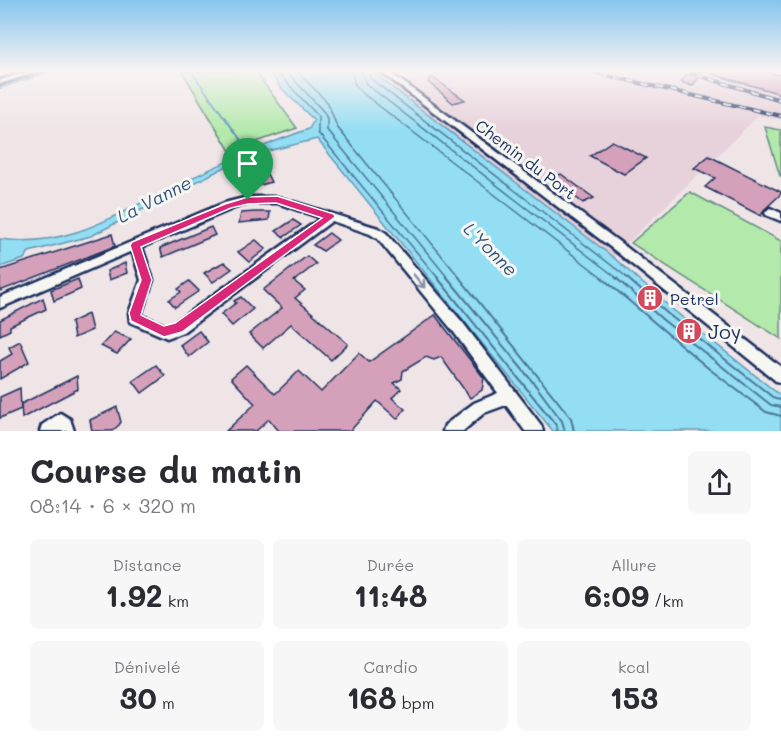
<!DOCTYPE html>
<html lang="fr">
<head>
<meta charset="utf-8">
<style>
  :root { --surface:#fff; --page:#f7f7f7; --text:#2b2b33; --muted:#7c7c81 }
  body { margin:0; font-family:Mali,sans-serif; background:var(--page); color:var(--text); height:100vh; display:flex; flex-direction:column; font-size:22px; white-space:nowrap }
  * { box-sizing:border-box; margin:0 }
  p { font-size:20px; color:var(--muted) }
  .icon { flex:none; width:33px; height:33px; fill:none; stroke:currentColor; stroke-width:2; stroke-linecap:round; stroke-linejoin:round }
  .map { position:relative; height:431px; overflow:hidden }
  .sheet { display:flex; flex-direction:column; background:var(--surface); flex:1 }
  .sheet>* { flex:none }
  .pin { position:absolute; display:grid; place-items:center; width:51px; height:51px; color:#fff; margin:-62px -26px; border-radius:50% 50% 50% 0; rotate:-45deg; box-shadow:0 0 6px #0007 }
  .pin .icon { rotate:45deg }
  .round { display:grid; place-items:center; flex:none; width:63px; height:63px; border-radius:9px; background:var(--page) }
  .head { display:flex; align-items:center; justify-content:space-between; height:102px; padding:0 30px }
  h1 { font-size:33px; font-weight:800; line-height:45px }
  .metrics { display:grid; grid-template-columns:repeat(3,1fr); gap:9px; height:102px; padding:6px 30px }
  .metrics div { display:grid; align-content:center; border-radius:9px; background:var(--page); text-align:center }
  .metrics b { font-size:30px; font-weight:800 }
  .metrics small { font-size:16px; font-weight:400 }
  .metrics p { font-size:16px }
  .map>svg:first-child { display:block }
</style>
</head>
<body>
<div class="map">
<svg width="781" height="431" viewBox="0 0 781 431">
  <rect width="100%" height="100%" fill="#efe5e7"/>
  <filter id="ink" filterUnits="userSpaceOnUse"><feTurbulence type="fractalNoise" baseFrequency=".0167" numOctaves="2"/><feDisplacementMap in="SourceGraphic" scale="12" xChannelSelector="R" yChannelSelector="G"/><feConvolveMatrix kernelMatrix="1 2 1 2 8 2 1 2 1" color-interpolation-filters="sRGB"/></filter>
  <g filter="url(#ink)">
    <path fill="#e7d1da" d="M436,71H781V120L758,116L613,257L393,88Z"/>
    <g fill="#b3e9ab" stroke="#678c84" stroke-width="1.5">
      <path d="M182,71H255L297,128L230,151Z"/>
      <path d="M765,127L781,130V176H780Z"/>
      <path d="M690,192L781,241V339L631,243Z"/>
    </g>
    <path fill="#93def3" stroke="#6398b7" stroke-width="1.5" d="M269,71H371L613,257L672,309L781,396V431H553L317,139L260,153L233,163L91,236L29,252L24,259L0,267V239C67,249 115,215 173,187C218,165 262,145 309,129L314,120L280,87Z"/>
    <g fill="none" stroke-linecap="round" stroke-linejoin="round">
      <g stroke="#4b759a" stroke-width="1.5">
        <path d="M276,71L318,116V133L438,278"/>
        <path d="M286,71L324,112L327,119V130L448,278"/>
        <path d="M297,71L328,103L337,127L460,278"/>
        <path d="M352,71L354,83L361,92L603,278"/>
        <path d="M361,71L366,84L617,278"/>
        <path d="M368,71L371,79L628,278"/>
      </g>
      <g stroke="#4b759a" stroke-width="2">
        <path d="M437,277L556,425L557,431"/>
        <path d="M447,277L536,386L562,421L565,431"/>
        <path d="M459,277L571,418L574,431"/>
        <path d="M601,277L708,368L766,412L781,416"/>
        <path d="M615,277L663,320L771,405L781,407"/>
        <path d="M626,277L668,314L775,399L781,400"/>
      </g>
      <g stroke="#6398b7" stroke-width="2">
        <path d="M191,71L251,154"/>
        <path d="M0,88L51,71"/>
      </g>
    </g>
    <g fill="#d5a1ba" stroke="#1b2f5e" stroke-width="1.5">
      <path d="M690,71H704L692,86L681,82Z"/>
      <path d="M712,71H764L781,75V94L712,74Z"/>
      <path d="M432,77L465,100L453,103L428,82Z"/>
      <path d="M612,141L646,158L624,174L590,156Z"/>
      <path d="M709,156L781,192V194L764,210L761,216L705,187L715,178L694,168Z"/>
      <path d="M265,170L271,182L244,190L241,181L252,178L251,174Z"/>
      <path d="M561,174L594,198L583,203L551,178Z"/>
      <path d="M255,212H270L269,220L239,223L241,213Z"/>
      <path d="M293,220L301,225L284,237L276,231Z"/>
      <path d="M211,227L215,235L163,257L160,248Z"/>
      <path d="M329,233L338,240L323,251L313,245Z"/>
      <path d="M112,234L115,246L0,291V270Z"/>
      <path d="M256,240L266,249L249,262L238,252Z"/>
      <path d="M307,256L316,264L294,281L305,290L295,298L348,344L331,360L291,324L263,348L249,334L282,308L263,290Z"/>
      <path d="M224,262L232,269L213,282L204,273Z"/>
      <path d="M125,263L127,273L109,280L107,271Z"/>
      <path d="M78,279L81,289L54,301L51,290Z"/>
      <path d="M189,281L199,291L175,307L169,300L181,292L178,289Z"/>
      <path d="M241,297L253,309L232,326L221,314L236,303L234,301Z"/>
      <path d="M43,298L46,309L10,326V330L0,335V320Z"/>
      <path d="M88,314L92,330L74,338L71,322Z"/>
      <path d="M435,315L484,378L482,390L470,398L441,357L434,360L426,357L403,371L402,379L394,383L401,389L392,398L405,409L397,419L377,401L350,431H279L269,419L256,431H226L255,404L231,378L246,365L275,394L299,371L321,392L359,353L369,362Z"/>
      <path d="M199,331L208,342L189,357L180,345Z"/>
      <path d="M114,332L131,339L117,354L101,346Z"/>
      <path d="M20,341L29,362L0,379V361L12,354L9,347Z"/>
      <path d="M156,365L165,376L142,393L133,381Z"/>
      <path d="M77,376L78,389L22,418L21,404Z"/>
      <path d="M20,388L21,409L0,418V397Z"/>
      <path d="M117,407L121,422L119,425L112,431H92L90,420Z"/>
    </g>
    <g fill="none" stroke-linecap="round" stroke-linejoin="round">
      <g stroke="#1b2f5e" stroke-width="5">
        <g id="minor">
          <path d="M29,71H40L0,84V80Z"/>
          <path d="M380,71H388L626,247L781,367V383L776,381L618,253Z"/>
          <path d="M248,197H277L378,228L386,233L463,323L541,425L543,431H525L506,405L484,413L463,431H443L445,425L474,403L498,393L453,331L378,239L370,234L332,221L183,332L167,338L130,322L129,313L141,280L132,251L0,308V297L224,203ZM248,203H277L321,218L173,324L167,326L141,315L153,280L142,247L232,209Z"/>
          <path d="M770,208L781,213V221L766,215L765,212Z"/>
          <path d="M60,413L70,419L74,431H40L42,425Z"/>
        </g>
      </g>
      <use href="#minor" fill="#f6f6f2" fill-rule="evenodd"/>
      <g stroke="#1b2f5e" stroke-width="4">
        <g id="rail">
          <path d="M588,71L781,116"/>
          <path d="M683,71L781,100"/>
        </g>
      </g>
      <use href="#rail" stroke="#f6f6f2" stroke-width="2" stroke-dasharray="7" stroke-linecap="butt"/>
    </g>
    <defs><path id="oneway-shaft" d="M-6 0H5M1.5-3L5.5 0L1.5 3" fill="none" stroke-width="1.6" stroke-linecap="round" stroke-linejoin="round" transform="scale(1.5)"/></defs>
    <use stroke="#8892a8" href="#oneway-shaft" transform="translate(419 281) rotate(50)"/>
  </g>
  <linearGradient id="sky" x2="0" y2="1"><stop stop-color="#86c5ec"/><stop offset="0.54" stop-color="#f8f3f4"/><stop offset="1" stop-color="#f8f3f4" stop-opacity="0"/></linearGradient>
  <rect width="781" height="131" fill="url(#sky)"/>
  <path fill="#db2777" stroke="#fff" stroke-width="1.5" fill-rule="evenodd" d="M277,196L334,214L335,217L182,332L164,337L131,321L129,313L141,280L130,245L132,242L225,204L248,197ZM276,203L322,218L175,323L164,326L141,315L152,280L141,247L231,208L248,204Z"/>
  <defs>
    <g id="building-disc" transform="scale(1.35)"><circle r="9.5" fill="#d1495b" stroke="#f6f6f2"/><path d="M-4-6H4V6H1V3H-1V6H-4ZM-2.5-4.3h1.7v1.8h-1.7ZM.8-4.3h1.7v1.8H.8ZM-2.5-1h1.7V.8h-1.7ZM.8-1h1.7V.8H.8Z" fill="#fff"/></g>
  </defs>
  <g fill-rule="evenodd">
    <use href="#building-disc" x="650" y="298"/>
    <use href="#building-disc" x="689" y="331"/>
  </g>
  <g text-anchor="middle" dominant-baseline="central" stroke-width="6" stroke-linejoin="round" paint-order="stroke">
    <g font-size="16" fill="#1b2f5e" stroke="#f6f6f2">
      <text transform="translate(526 159) rotate(37)">Chemin du Port</text>
    </g>
    <g font-size="16" fill="#1b2f5e" stroke="#f6f6f2" text-anchor="start">
      <text x="670" y="298">Petrel</text>
    </g>
    <g font-size="18" font-style="italic" fill="#33527c" stroke="#f6f6f2">
      <text transform="translate(154 199) rotate(-27)">La Vanne</text>
      <text transform="translate(491 249) rotate(45)">L'Yonne</text>
    </g>
    <g font-size="20" fill="#1b2f5e" stroke="#f6f6f2" text-anchor="start">
      <text x="708" y="331">Joy</text>
    </g>
  </g>
</svg>
<div class="pin" style="left:248px;top:200px;background:#1e9e55"><svg class="icon" aria-label="arrive" viewBox="0 0 24 24"><path d="M6 21V4h12l-3 4 3 4H6"/></svg></div>
</div>
<section class="sheet">
<div class="head"><div><h1>Course du matin</h1><p>08:14 · 6 × 320 m</p></div><a class="round"><svg class="icon" aria-label="share" viewBox="0 0 24 24"><path d="M12 15V3M7 8l5-5 5 5M5 13v7h14v-7"/></svg></a></div>
<div class="metrics">
<div><p>Distance</p><b>1.92<small> km</small></b></div>
<div><p>Durée</p><b>11:48</b></div>
<div><p>Allure</p><b>6:09<small> /km</small></b></div>
</div>
<div class="metrics">
<div><p>Dénivelé</p><b>30<small> m</small></b></div>
<div><p>Cardio</p><b>168<small> bpm</small></b></div>
<div><p>kcal</p><b>153</b></div>
</div>
</section>
</body>
</html>
